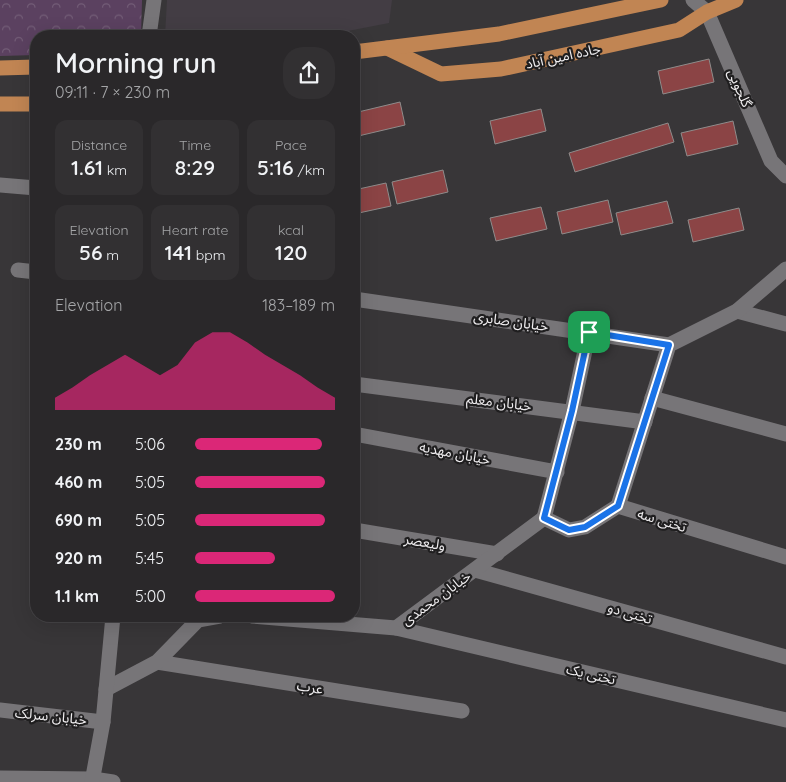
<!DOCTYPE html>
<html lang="en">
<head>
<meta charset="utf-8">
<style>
  :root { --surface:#2a282a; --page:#323032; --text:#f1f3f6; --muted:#a5a6a8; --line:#464447; --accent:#db2777 }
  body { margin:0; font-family:Quicksand,"Noto Sans Arabic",sans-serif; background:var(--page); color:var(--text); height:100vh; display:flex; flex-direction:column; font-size:19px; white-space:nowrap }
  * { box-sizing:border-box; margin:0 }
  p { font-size:16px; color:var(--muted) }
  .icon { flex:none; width:28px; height:28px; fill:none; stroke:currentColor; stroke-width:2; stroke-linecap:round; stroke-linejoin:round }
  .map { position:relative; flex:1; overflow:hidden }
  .panel { position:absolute; left:30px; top:30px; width:330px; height:592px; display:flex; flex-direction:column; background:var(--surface); border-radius:20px; box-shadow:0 5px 20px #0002,0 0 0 1px var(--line) }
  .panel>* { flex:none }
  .pin { position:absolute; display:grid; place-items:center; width:42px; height:42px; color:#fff; margin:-21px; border-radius:10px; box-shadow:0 2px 8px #0006 }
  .round { display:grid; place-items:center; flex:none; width:52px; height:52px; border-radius:20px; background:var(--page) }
  .head { display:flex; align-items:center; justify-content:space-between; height:85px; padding:0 25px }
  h1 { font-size:28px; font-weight:600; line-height:38px }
  .metrics { display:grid; grid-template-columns:repeat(3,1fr); gap:8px; height:85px; padding:5px 25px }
  .metrics div { display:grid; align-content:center; border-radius:12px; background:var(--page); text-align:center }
  .metrics b { font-size:21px; font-weight:600 }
  .metrics small { font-size:14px; font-weight:400 }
  .metrics p { font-size:14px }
  .chart { height:140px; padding:10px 25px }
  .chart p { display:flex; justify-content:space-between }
  .chart svg { width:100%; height:90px; margin-top:5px; fill:var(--accent); opacity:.7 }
  ul { padding:0 25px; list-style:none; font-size:16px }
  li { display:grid; grid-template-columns:80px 60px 1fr; align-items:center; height:38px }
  li i { height:12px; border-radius:6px; background:var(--accent) }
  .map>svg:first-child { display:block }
</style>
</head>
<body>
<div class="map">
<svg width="786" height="782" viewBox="0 0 786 782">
  <defs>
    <pattern id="park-crowns" width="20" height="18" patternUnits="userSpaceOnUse" patternTransform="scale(1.25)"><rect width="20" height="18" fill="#5b4160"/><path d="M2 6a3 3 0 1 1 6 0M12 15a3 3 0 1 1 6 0" fill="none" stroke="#735d77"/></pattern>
  </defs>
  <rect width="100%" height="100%" fill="#383638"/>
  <path fill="#433d44" d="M167,0H392L389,23L322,36H165Z"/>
  <path fill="url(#park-crowns)" d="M0,0H142L141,36H36V55L0,56Z"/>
  <g fill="#8b4445" stroke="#8f8c8b">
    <path d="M709,59L714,82L663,94L658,71Z"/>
    <path d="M400,102L405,125L354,137V113Z"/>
    <path d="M541,109L546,131L495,144L490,121Z"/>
    <path d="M733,121L738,144L687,156L681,133Z"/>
    <path d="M668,123L674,142L575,172L569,153Z"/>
    <path d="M443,170L448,192L397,204L392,182Z"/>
    <path d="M386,183L391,206L354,214V190Z"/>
    <path d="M608,200L613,222L562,234L557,212Z"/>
    <path d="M667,201L673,223L621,235L616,213Z"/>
    <path d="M541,207L547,229L496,241L490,218Z"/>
    <path d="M739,208L744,230L693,242L688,220Z"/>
  </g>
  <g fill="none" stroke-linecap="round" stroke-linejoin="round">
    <g stroke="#777578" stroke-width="15">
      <path d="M693,0L707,12L771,161L786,176"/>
      <path d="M149,36L154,0"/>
      <path d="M0,185L36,188"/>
      <path d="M18,270L36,272"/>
      <path d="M354,299L669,345"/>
      <path d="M737,311L786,324"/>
      <path d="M354,384L645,422"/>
      <path d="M652,398L786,434"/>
      <path d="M354,434L557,472"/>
      <path d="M618,506L669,345L737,311L786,269"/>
      <path d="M544,518L569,530L585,527L618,506L786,557"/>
      <path d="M544,518L572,411L589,332"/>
      <path d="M354,530L497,554"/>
      <path d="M475,570L786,657"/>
      <path d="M252,616L396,628L544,518"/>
      <path d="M396,628L786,720"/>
      <path d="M157,662L462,711"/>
      <path d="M106,689L157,662L198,620L220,616"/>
      <path d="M0,710L103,722"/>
      <path d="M0,778L93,779L113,782"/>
      <path d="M92,782L103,722L113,616"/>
    </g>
    <g stroke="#c18553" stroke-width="15">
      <path d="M387,48L441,74L501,69L679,30L707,12L736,0"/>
      <path d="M354,52L499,34L661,0"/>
      <path d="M0,68L36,67"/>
      <path d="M0,104H36"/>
    </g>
  </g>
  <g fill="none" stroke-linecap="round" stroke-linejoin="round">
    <g stroke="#fff" stroke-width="10">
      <path id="route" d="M589,332L669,345L618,506L585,527L569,530L544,518L572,411Z"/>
    </g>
    <use href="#route" stroke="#1a73e8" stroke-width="6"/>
  </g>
  <g text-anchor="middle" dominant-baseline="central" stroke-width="4.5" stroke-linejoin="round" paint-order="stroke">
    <g font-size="14" fill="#f0eef0" stroke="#1f1e1f">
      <text transform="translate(563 56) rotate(-12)">جاده امین آباد</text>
      <text transform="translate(740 88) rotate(67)">گلجویی</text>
      <text transform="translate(511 321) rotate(8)">خیابان صابری</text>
      <text transform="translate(499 402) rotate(7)">خیابان معلم</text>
      <text transform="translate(455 453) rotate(11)">خیابان مهدیه</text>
      <text transform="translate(662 520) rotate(17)">تختی سه</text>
      <text transform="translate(425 542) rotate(10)">ولیعصر</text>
      <text transform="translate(436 598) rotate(-36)">خیابان محمدی</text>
      <text transform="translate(630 613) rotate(16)">تختی دو</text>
      <text transform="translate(591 674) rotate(13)">تختی یک</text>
      <text transform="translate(310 687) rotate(9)">عرب</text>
      <text transform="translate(51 716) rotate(6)">خیابان سرلک</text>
    </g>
  </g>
</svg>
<div class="pin" style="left:589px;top:332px;background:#1e9e55"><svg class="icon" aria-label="arrive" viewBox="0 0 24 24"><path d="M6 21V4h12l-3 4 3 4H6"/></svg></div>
<section class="panel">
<div class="head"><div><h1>Morning run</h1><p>09:11 · 7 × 230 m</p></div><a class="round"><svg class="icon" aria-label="share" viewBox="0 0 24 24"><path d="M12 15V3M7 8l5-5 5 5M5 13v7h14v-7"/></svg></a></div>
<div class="metrics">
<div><p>Distance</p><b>1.61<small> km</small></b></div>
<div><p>Time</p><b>8:29</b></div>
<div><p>Pace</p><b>5:16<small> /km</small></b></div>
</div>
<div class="metrics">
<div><p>Elevation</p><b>56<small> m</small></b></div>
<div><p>Heart rate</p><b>141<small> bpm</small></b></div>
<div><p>kcal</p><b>120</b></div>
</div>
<div class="chart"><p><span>Elevation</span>183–189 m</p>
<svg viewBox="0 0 160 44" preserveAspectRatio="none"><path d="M0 44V38L10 33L20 27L30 22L40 17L50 22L60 27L70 22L80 11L90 6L100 6L110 11L120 17L130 22L140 27L150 33L160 38V44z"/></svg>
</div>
<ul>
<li><b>230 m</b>5:06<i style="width:91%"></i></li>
<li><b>460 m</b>5:05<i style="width:93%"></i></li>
<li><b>690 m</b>5:05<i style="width:93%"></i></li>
<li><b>920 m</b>5:45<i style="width:57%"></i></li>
<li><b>1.1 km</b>5:00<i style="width:100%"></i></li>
</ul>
</section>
</div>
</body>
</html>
